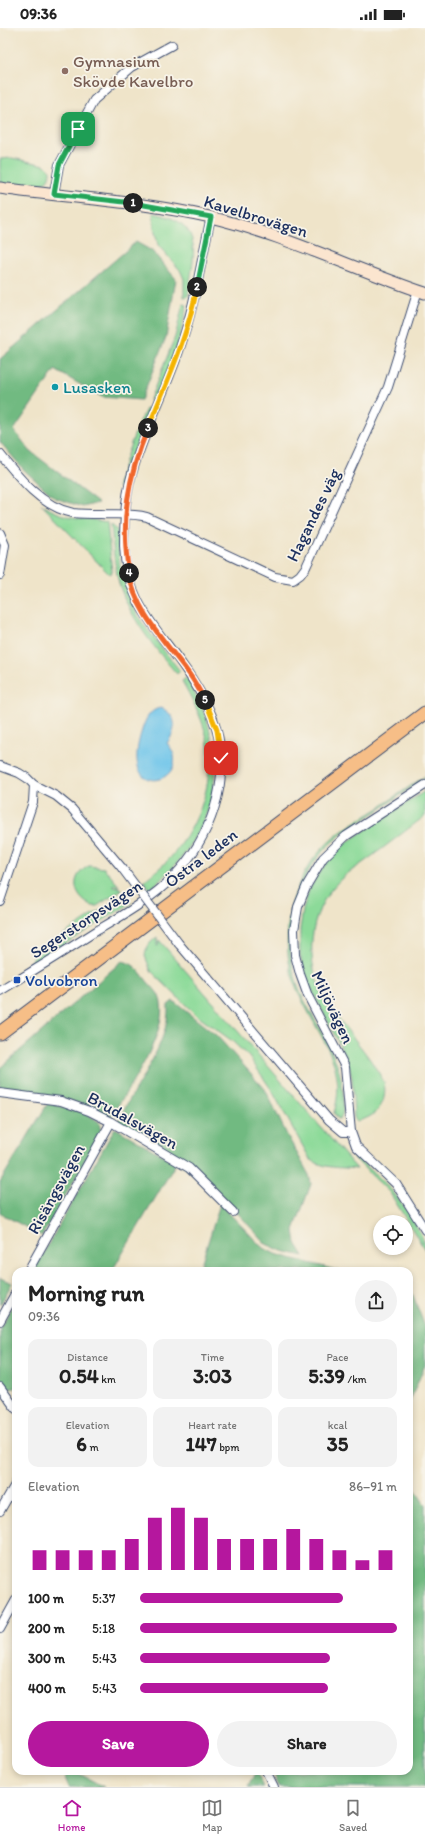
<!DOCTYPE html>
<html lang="en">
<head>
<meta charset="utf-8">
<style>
  :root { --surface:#fff; --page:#f2f2f2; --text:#222; --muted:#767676; --line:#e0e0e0; --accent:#b5179e }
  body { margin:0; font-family:Itim,sans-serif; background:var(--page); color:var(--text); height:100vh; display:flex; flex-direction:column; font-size:15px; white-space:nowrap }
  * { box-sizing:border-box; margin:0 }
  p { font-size:13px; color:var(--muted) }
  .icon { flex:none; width:22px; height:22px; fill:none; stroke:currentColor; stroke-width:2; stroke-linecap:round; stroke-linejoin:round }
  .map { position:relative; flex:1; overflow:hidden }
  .details { position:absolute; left:12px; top:1239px; width:401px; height:508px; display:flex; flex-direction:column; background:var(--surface); border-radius:12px; box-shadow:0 2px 6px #0003 }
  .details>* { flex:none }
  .fabs { position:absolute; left:373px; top:1187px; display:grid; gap:8px }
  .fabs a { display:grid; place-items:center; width:40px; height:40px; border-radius:50%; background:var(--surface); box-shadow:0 2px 6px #0003; font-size:20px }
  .pin { position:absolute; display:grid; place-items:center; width:34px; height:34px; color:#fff; margin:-17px; border-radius:8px; box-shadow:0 2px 6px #0006 }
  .km { position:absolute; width:20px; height:20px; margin:-10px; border-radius:50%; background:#222; color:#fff; font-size:11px; line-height:20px; text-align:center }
  .round { display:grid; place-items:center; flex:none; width:42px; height:42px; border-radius:21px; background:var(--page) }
  .overview { display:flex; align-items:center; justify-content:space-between; height:68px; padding:0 16px }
  h1 { font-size:22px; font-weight:700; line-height:30px }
  .metrics { display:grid; grid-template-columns:repeat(3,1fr); gap:6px; height:68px; padding:4px 16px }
  .metrics div { display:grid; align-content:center; border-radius:10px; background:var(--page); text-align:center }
  .metrics b { font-size:20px; font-weight:700 }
  .metrics small { font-size:11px; font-weight:400 }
  .metrics p { font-size:11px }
  .chart { height:112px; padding:8px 16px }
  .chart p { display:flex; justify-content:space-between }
  .chart svg { width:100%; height:72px; margin-top:4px; stroke:var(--accent); stroke-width:6 }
  .action { display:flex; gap:8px; margin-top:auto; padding:8px 16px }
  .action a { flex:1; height:46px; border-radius:24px; background:var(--accent); color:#fff; font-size:16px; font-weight:700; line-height:46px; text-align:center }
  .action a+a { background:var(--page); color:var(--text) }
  ul { padding:0 16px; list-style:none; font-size:13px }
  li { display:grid; grid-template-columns:64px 48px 1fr; align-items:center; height:30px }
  li i { height:10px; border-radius:5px; background:var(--accent) }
  .status { display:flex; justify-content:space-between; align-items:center; height:28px; padding:0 20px; background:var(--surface); direction:ltr }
  .status svg { height:11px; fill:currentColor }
  .dock { display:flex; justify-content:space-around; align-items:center; height:56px; border-top:1px solid var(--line); background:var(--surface); font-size:11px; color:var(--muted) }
  .dock a { display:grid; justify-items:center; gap:2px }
  .dock .current { color:var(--accent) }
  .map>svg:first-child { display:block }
</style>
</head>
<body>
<div class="status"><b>09:36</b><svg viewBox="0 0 49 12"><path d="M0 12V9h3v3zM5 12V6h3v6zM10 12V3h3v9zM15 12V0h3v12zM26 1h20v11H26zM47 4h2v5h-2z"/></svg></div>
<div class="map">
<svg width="425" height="1759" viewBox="0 0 425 1759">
  <rect width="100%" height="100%" fill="#f7f3e8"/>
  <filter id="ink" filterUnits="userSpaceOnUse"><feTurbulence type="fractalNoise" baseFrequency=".025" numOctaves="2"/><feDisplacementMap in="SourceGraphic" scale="8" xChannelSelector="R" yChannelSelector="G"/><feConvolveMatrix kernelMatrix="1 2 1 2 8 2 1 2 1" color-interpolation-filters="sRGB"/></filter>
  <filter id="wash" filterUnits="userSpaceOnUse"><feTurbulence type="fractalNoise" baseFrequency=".012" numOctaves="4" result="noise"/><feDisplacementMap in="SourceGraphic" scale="16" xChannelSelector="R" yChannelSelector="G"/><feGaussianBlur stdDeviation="0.9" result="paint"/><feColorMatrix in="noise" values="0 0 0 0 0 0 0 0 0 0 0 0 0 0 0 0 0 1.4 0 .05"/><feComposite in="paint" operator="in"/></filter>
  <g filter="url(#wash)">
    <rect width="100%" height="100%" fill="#efe4c9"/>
    <g fill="#8cda99" stroke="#54847c">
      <path d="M12,130L45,137L50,142C51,166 16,156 0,155V131Z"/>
      <path d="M153,185C207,195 193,226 188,268L184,269V251L180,242L158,217L154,200Z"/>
      <path d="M183,276L187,277C181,304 169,356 149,374L175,309Z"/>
      <path d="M146,381L150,382L126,441L122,460L118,459V456C125,430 134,405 146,381Z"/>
      <path d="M41,476C65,492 80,489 107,494L112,544L109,546Z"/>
      <path d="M111,496L117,502L120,538L132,577L143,596L180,643L177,646C153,618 130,590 119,555C114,536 113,515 111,496Z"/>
      <path d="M186,650C235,727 220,804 150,861L144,853C153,845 163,838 171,829C200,796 217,749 206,706C201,688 191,669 182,653Z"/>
      <path d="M425,748V750C409,761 393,772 377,783C358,795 337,807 322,824C287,865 280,924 304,972C320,1003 341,1031 343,1066C343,1075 344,1083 341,1090L338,1091L334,1085C345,1046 330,1024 312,991C305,978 296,962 292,947C280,905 291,854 321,822C337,804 357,793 377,781C393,770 409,759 425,748Z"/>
      <path d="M425,763V788C405,803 385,819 364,834C356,840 345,846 338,854C307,885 304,936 326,972C343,1000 369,1025 384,1054C388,1074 377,1090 356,1093L354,1089L352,1050L347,1031L306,951L300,927V901L303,882L309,862L318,846L332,828L344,816Z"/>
      <path d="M89,838L104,840L119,858L114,857V859L120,860L121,862L97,878H92C73,869 69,848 89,838Z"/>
      <path d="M124,867L131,875L128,877L26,940L37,924Z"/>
      <path d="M157,909V918H158L159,912L357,1141C341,1139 323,1141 310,1131L271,1061L249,1029L231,1012L196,987L151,943L145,928L146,922L150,915Z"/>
      <path d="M349,1124C378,1147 395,1162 414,1194C419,1203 425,1211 425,1222L390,1165L349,1125Z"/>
    </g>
    <g fill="#71ba81" stroke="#467470">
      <path d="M136,214L152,223L176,251L166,309L141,372L102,369L55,342L14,402L30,423L98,475L83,479L55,470L24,442L0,414V331Z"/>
      <path d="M122,933C136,936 139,943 147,953C151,958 157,963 159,968C173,1000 127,1062 110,1090L81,1076L50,1068L0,1059V1040Z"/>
      <path d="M173,973L217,1008L265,1061L287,1107L309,1147L311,1156L294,1202L296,1215L304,1228L282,1223L266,1216L213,1158L118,1094C133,1059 170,1017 168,977Z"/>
      <path d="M48,1075L86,1085L99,1094L101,1105L42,1208L0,1185V1154Z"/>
      <path d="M115,1100L176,1135L112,1243H33Z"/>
      <path d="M220,1176L262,1219L275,1226L340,1243H199Z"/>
      <path d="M0,1250L12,1255L0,1277Z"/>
      <path d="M409,1257L425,1299V1337L409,1375Z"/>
      <path d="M16,1272V1360L7,1361L0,1351V1300Z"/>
      <path d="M409,1452L425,1477V1759H279L273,1743H409Z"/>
      <path d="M62,1743H74L104,1759H69Z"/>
      <path d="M256,1743L264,1759H248Z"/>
    </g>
    <path fill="#6cc4ea" stroke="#447aa4" d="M161,680C178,687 177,702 167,715C199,751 116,781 142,702C145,692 150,681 161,680Z"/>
  </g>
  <g filter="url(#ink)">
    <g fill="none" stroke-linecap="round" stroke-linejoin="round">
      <g stroke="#3b4a6e" stroke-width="10">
        <g id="minor">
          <path d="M54,166L59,137L94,72L132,39L172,17"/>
          <path d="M0,426C19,450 42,479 73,485C82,486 92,486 101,486C117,487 132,485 147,489L275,549L293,552L300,547L306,539L388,359L418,262"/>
          <path d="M0,505L5,517L0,547"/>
          <path d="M0,738L19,745L27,750L34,757L56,768L72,781L122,840"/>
          <path d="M0,873L33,774L34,757"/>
          <path d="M179,916L329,1092L343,1104H351L356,1118L396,1156L425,1202"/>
          <path d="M0,963C33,943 65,923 98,902C122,888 154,869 173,849C210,811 232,753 216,700C211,682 202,667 192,651C163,605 126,578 124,518C124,496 125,470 131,449C143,404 166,363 180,320C195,277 201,233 211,189"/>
          <path d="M0,1065L61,1073L89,1083L111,1094L189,1140L233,1184"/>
          <path d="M351,1104L345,1039L308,968L300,946L295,927L294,902L298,879L307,857L323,830L346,808L425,757"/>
          <path d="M28,1243L111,1094"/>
          <path d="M0,1293L16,1264"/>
          <path d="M0,1359L16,1381"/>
          <path d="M0,1483L16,1455"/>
          <path d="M0,1601L16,1572"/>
          <path d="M266,1743L274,1759"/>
        </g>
      </g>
      <g stroke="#3b4a6e" stroke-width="13">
        <path id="secondary" d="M0,160C70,170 141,173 210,189C282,206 354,241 425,265"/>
      </g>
      <g stroke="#3b4a6e" stroke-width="15">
        <path id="trunk" d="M0,1005L425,685"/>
      </g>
      <use href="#minor" stroke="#fff" stroke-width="8"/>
      <use href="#secondary" stroke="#fbe5cf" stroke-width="11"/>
      <use href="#trunk" stroke="#f6be87" stroke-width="13"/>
      <g stroke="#3b4a6e" stroke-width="10" stroke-linecap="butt">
        <path id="minor-bridge" d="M122,840L179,916"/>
      </g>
      <use href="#minor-bridge" stroke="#fff" stroke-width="8"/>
    </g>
  </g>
  <g fill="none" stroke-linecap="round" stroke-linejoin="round" filter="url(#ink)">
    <g stroke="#fff" stroke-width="8">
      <path id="split-1" d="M78,101L59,137L54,166L133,175"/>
    </g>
    <g stroke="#fff" stroke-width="8">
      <path id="split-2" d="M133,175L211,189L197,259"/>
    </g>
    <g stroke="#fff" stroke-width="8">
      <path id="split-3" d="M148,400C167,354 188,308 197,259"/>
    </g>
    <g stroke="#fff" stroke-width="8">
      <path id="split-4" d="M129,545C120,493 128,448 148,400"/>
    </g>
    <g stroke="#fff" stroke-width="8">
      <path id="split-5" d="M129,545C135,583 165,613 187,643C194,652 199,662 205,672"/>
    </g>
    <g stroke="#fff" stroke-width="8">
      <path id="split-6" d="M205,672L217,702L221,730"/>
    </g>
    <use href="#split-1" stroke="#22a559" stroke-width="5"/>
    <use href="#split-2" stroke="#22a559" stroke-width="5"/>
    <use href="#split-3" stroke="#f5b400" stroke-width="5"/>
    <use href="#split-4" stroke="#f0652b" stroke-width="5"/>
    <use href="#split-5" stroke="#f0652b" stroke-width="5"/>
    <use href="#split-6" stroke="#f5b400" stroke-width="5"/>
  </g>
  <circle fill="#8d6e63" stroke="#f7f3e8" stroke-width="1.5" cx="65" cy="43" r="4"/>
  <circle fill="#0f9aa8" stroke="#f7f3e8" stroke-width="1.5" cx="55" cy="359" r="4"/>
  <rect fill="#1a4fb4" stroke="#f7f3e8" stroke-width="1.5" x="13" y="948" width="8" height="8" rx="2"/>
  <g text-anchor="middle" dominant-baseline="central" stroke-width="3.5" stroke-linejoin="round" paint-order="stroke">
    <g font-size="17" fill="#785e54" stroke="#f7f3e8" text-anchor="start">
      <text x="73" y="33">Gymnasium<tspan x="73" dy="20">Skövde Kavelbro</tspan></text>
    </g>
    <g font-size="17" fill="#1b2f5e" stroke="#f7f3e8">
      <text transform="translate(256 188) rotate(17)">Kavelbrovägen</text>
      <text transform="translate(313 487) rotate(-64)">Hagandes väg</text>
      <text transform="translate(201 830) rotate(-37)">Östra leden</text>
      <text transform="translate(86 891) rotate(-33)">Segerstorpsvägen</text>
      <text transform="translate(333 979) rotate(65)">Miljövägen</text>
      <text transform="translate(133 1092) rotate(29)">Brudalsvägen</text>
      <text transform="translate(56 1161) rotate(-61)">Risängsvägen</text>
    </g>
    <g font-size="17" fill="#0d838f" stroke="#f7f3e8" text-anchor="start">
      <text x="63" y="359">Lusasken</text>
    </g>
    <g font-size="17" fill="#164399" stroke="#f7f3e8" text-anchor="start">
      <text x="25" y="952">Volvobron</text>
    </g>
  </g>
</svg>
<div class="fabs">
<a><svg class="icon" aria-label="locate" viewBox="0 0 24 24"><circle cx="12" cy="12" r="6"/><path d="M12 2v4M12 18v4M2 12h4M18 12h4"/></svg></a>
</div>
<div class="pin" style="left:78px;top:101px;background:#1e9e55"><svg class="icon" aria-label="arrive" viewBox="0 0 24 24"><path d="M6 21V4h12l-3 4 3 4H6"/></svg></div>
<div class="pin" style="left:221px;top:730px;background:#d93025"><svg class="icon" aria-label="check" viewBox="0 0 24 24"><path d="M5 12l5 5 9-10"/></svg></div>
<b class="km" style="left:133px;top:175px">1</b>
<b class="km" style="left:197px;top:259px">2</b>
<b class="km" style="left:148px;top:400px">3</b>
<b class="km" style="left:129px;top:545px">4</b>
<b class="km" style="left:205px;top:672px">5</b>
<section class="details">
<div class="overview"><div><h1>Morning run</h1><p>09:36</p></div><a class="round"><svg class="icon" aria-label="share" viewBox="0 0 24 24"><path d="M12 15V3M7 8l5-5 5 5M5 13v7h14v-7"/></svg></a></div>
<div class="metrics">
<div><p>Distance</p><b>0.54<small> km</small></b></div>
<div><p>Time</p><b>3:03</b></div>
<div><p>Pace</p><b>5:39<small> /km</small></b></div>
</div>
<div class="metrics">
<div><p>Elevation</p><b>6<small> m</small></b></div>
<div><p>Heart rate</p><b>147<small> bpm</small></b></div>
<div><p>kcal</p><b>35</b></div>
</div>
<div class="chart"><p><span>Elevation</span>86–91 m</p>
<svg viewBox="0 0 160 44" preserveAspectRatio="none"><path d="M5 44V32M15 44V32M25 44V32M35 44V32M45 44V25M55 44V12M65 44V6M75 44V12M85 44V25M95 44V25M105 44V25M115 44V19M125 44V25M135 44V32M145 44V38M155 44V32"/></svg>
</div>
<ul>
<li><b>100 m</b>5:37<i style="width:79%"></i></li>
<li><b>200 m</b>5:18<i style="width:100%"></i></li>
<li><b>300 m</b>5:43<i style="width:74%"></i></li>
<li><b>400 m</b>5:43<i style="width:73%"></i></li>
</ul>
<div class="action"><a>Save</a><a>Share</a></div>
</section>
</div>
<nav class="dock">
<a class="current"><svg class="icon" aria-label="home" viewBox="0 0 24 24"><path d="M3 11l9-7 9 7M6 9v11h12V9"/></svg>Home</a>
<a><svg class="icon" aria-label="map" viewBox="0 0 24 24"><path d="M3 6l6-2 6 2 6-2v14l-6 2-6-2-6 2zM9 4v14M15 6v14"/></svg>Map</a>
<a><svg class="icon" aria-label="saved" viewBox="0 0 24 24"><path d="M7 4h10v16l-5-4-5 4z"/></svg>Saved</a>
</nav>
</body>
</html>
